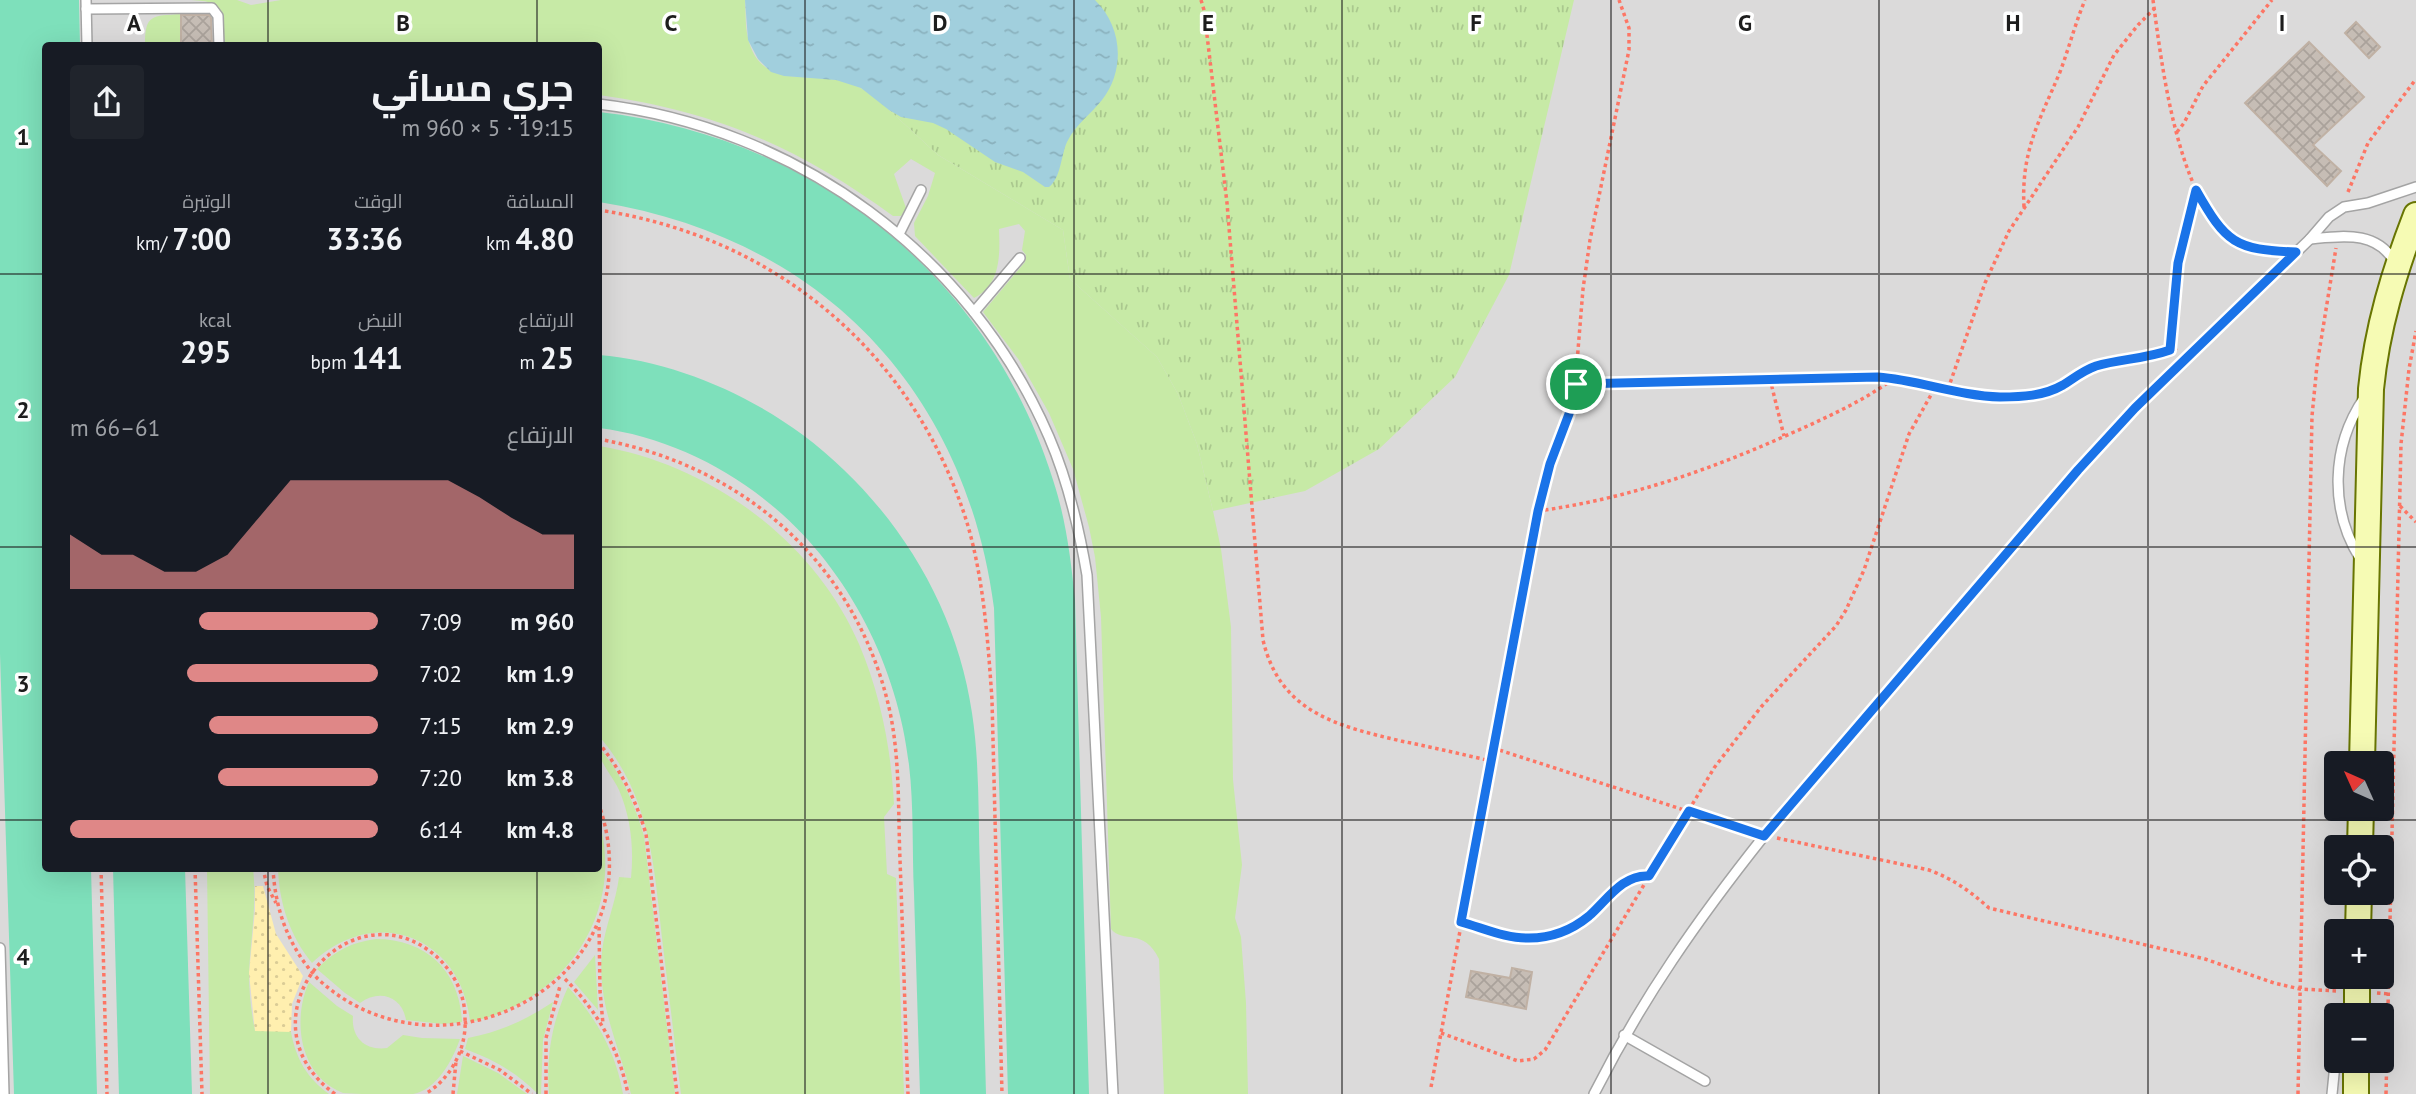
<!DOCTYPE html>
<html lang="ar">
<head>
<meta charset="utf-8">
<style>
  :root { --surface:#171b24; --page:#20242c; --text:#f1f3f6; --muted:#9ea1a6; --accent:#df8787 }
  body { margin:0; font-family:"PT Sans",Cairo,sans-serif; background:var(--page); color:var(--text); direction:rtl; height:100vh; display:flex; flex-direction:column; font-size:26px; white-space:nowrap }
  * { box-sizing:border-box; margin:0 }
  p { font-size:23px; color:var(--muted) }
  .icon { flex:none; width:38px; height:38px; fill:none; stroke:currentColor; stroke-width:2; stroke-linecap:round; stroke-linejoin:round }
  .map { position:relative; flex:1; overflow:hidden; direction:ltr }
  .drawer { position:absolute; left:42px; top:42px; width:560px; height:830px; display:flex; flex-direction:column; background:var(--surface); border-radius:7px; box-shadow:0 7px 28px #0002; direction:rtl }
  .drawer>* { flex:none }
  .needle { width:46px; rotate:315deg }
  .controls { position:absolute; left:2324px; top:751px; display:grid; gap:14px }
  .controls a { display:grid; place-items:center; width:70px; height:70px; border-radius:7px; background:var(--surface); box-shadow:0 7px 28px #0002; font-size:35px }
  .pin { position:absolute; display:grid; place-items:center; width:60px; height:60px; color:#fff; margin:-30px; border:4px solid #fff; border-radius:50%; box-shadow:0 2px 7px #0007 }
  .round { display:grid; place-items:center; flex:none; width:74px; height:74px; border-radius:7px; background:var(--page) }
  .summary { display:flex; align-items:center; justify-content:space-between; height:119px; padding:0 28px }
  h1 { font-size:38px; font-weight:700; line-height:52px }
  .metrics { display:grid; grid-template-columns:repeat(3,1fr); gap:10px; height:119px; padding:7px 28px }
  .metrics div { display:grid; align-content:center }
  .metrics b { font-size:30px; font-weight:700 }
  .metrics small { font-size:19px; font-weight:400 }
  .metrics p { font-size:19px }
  .chart { height:196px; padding:14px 28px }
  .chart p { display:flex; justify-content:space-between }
  .chart svg { width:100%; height:126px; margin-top:7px; fill:var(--accent); opacity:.7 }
  ul { padding:0 28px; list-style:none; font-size:23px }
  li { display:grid; grid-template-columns:112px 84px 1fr; align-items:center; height:52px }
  li i { height:18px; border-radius:9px; background:var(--accent) }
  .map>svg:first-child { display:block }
</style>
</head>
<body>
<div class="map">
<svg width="2416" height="1094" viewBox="0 0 2416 1094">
  <defs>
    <pattern id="grass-tufts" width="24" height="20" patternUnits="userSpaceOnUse" patternTransform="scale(1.75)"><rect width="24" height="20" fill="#c7eaa6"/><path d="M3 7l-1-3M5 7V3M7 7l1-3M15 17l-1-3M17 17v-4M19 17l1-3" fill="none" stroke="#aac88e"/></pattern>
    <pattern id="sand-dots" width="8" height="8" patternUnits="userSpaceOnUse" patternTransform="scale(1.75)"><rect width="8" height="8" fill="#ffefaf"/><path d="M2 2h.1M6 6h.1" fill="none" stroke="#dacc96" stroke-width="1.8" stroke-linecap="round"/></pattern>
    <pattern id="water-ripples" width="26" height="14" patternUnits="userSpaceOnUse" patternTransform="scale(1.75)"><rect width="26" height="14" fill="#a1cfdd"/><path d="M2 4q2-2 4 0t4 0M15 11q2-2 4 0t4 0" fill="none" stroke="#8ab1bd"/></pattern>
    <pattern id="building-cross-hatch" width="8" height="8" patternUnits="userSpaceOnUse" patternTransform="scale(1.75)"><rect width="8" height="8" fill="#c6bdb5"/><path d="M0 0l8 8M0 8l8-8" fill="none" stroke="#aaa29b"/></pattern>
  </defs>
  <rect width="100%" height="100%" fill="#eeeae2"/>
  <path fill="#dbdada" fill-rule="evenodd" d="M0,0H2416V1094H0ZM46,46H598V868H46ZM2336,763H2382V808H2336ZM2336,847H2382V892H2336ZM2336,931H2382V976H2336ZM2336,1015H2382V1060H2336Z"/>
  <path fill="url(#grass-tufts)" d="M745,0H1574L1509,275L1455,377L1379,449L1305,491L1213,511L1197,444L1178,394L1157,357L1070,279L1063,230L938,155L873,95L861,88L836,80Z"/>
  <path fill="url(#sand-dots)" d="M255,886H263L276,934L303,976L292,1004L291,1032H255L249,973L255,910Z"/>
  <g fill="#c7eaa6">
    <path d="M172,0H237L251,5L281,0H745C746,13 745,26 748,38C759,86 802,74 838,80C851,83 862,88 873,95L938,155L1063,230L1070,279L1157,357L1178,394L1197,444L1213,511L1221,549L1231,627L1233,780L1242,865L1235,918L1241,937L1246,1003L1248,1094H1164L1159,959C1144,927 1123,944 1111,929L1101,617L1095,557L1089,527L1073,469L1049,413L1019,360L983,312L1025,262L1026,255L1022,250L1025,231L1019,224L999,229C1000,254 1001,285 974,298L915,236L914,223L928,196L935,173L911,159L894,174L906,208L901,216H893C798,147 715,111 599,95L598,46L225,45C220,0 221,0 172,0Z"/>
    <path d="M181,14V45H145C145,14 152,16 181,14Z"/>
    <path d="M599,446C709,464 814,540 859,644C881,696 891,749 894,804L884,817L887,874L896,878L904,1094H681C675,1045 669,995 663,946C654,868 652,798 599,736Z"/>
    <path d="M598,746C621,773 634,802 644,836L675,1094H631C619,1044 597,1005 602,951C605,926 616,902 619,877L631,878C634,848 631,818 619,790C613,776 598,762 598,746Z"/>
    <path d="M599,820C626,914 563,1003 470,1022C462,936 374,903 312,963C290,936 279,903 278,868H598Z"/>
    <path d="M207,868H253C257,904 251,936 249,972C249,992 251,1011 255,1031L291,1032C296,1059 307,1078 329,1094H210Z"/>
    <path d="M376,939C427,939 460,972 462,1022L443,1024L406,1020C402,996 379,989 360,1003L345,993L317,969C334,951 352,942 376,939Z"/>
    <path d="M595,955L598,1010L574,982Z"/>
    <path d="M309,982L337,1006L353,1016C351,1037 365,1051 387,1048L403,1035L422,1038L460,1039C453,1059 437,1090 413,1094C403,1094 391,1094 381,1094C370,1094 353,1094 343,1093C299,1076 292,1020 309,982Z"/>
    <path d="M568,987C596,1018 616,1052 623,1094H549C546,1056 552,1022 568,987Z"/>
    <path d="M553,1002L543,1040L541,1094H538C517,1073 493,1059 465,1049L468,1038C500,1032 526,1020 553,1002Z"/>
    <path d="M463,1056L498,1073L527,1094H457Z"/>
  </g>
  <g fill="#7ee0bb">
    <path d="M0,0H79L80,45L46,46V868H91L97,1094H14L0,654Z"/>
    <path d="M599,112C811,136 989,274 1053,480C1066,519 1071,560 1075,600L1089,1094H1008L994,608C965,387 818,237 599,202Z"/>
    <path d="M599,355C671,361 745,392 803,435C892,502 956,602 972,713C980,765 978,819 980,872C982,946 984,1020 986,1094H920C918,1027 916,960 914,893C912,851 914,807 909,765C898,668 850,572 775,508C726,466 663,436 599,428Z"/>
    <path d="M113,868H185L192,1094H119Z"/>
  </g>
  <path fill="url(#water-ripples)" d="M745,0H1095C1122,26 1126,69 1102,100C1091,114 1076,124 1067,142C1061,155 1061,178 1049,187H1045L1023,172L995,162L946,129L933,123L901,117L889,110L861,88L836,80L784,76L771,72L758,59L748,40Z"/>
  <g fill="url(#building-cross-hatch)" stroke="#c0b1a4" stroke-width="2">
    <path d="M181,15H209L211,18L212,46H181Z"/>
    <path d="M2356,22L2380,47L2369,58L2345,33Z"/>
    <path d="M2309,42L2364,97L2313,145L2341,171L2327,186L2245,103Z"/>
    <path d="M1512,968L1532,972L1526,1009L1466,997L1471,971L1510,978Z"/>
  </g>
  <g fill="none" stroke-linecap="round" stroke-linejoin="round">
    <g stroke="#a4a4a4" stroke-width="12">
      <g id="lane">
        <path d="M86,0L87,46"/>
        <path d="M86,9L212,8L218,16L219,46"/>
        <path d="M598,104C796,127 970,254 1049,437C1068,481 1079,528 1087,575L1113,1094"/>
        <path d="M899,234L921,190"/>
        <path d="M2310,239C2343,236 2377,230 2396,264"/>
        <path d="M974,312L1020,258"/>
        <path d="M2361,560C2329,510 2331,447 2364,398"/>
        <path d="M0,948L4,1094"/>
        <path d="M1624,1035L1705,1081"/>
        <path d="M1594,1094C1642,999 1698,919 1764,836L2078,470L2135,408L2310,239L2329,217L2344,207L2368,203L2416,187"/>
        <path d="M2332,1094L2336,1054"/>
      </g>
    </g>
    <g stroke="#687502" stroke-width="28">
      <g id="secondary">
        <path d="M2362,763L2371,389C2377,328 2394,272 2416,215"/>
        <path d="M2360,847L2361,808"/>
        <path d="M2358,931L2359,892"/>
        <path d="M2357,1015V976"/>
        <path d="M2356,1094V1060"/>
      </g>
    </g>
    <g stroke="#fd7665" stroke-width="3.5" stroke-dasharray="3.5 3.5" stroke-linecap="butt">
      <path d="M1201,0L1204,10L1227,203L1263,640C1280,713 1338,726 1401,741C1431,747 1461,754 1491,761"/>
      <path d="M2153,0C2162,66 2177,198 2233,240C2246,250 2262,251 2279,251"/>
      <path d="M2177,132L2184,123L2203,86L2272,0"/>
      <path d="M2348,192L2368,143L2416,79"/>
      <path d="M2024,207C2021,151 2039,122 2060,72C2069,48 2075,24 2085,0"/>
      <path d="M598,210C776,236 916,354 968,526C984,582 988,642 992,700L1002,1094"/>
      <path d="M2170,350L2178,263L2196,190"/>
      <path d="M1770,379L1784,436"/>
      <path d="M1576,384L1878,377C1928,381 1975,401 2026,396C2053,394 2069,376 2094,367C2107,363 2122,363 2136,360C2150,357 2163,352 2177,348"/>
      <path d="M1948,389L1985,283L2009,231L2078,127L2114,55L2138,25L2154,9"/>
      <path d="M598,439C744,465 858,565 890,712C900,760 898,811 900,860C903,938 905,1016 908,1094"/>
      <path d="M2400,506L2416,522"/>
      <path d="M1538,511C1625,499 1704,472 1783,437C1821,420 1858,404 1892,380"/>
      <path d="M598,742C621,770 636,800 646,834L677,1094"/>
      <path d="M1493,748L1752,832"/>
      <path d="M1777,838L1929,870C1953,879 1970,891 1989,908L2205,959L2274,983L2300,989L2338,991"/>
      <path d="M101,868L107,1094"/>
      <path d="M195,868L202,1094"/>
      <path d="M263,868L267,886L276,903"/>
      <path d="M273,868C275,910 289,948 318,979C442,1094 662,979 598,802"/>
      <path d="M1461,922L1514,937L1550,936L1577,925L1629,879L1649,876"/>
      <path d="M599,927L600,991L603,1024"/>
      <path d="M565,979C598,1012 619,1049 628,1094"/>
      <path d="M2377,993L2389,994"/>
      <path d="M1441,1033L1518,1061L1534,1059L1545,1050L1714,768L1761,707L1836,626L1846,610L1864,570L1909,434L1936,386"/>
      <path d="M460,1051L500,1070L532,1094"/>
      <path d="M1431,1087L1538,511L1550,464L1574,399L1583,289L1590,240L1629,50V28L1619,0"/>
      <path d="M335,1094C233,1020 350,880 437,957C454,973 465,994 465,1018C467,1048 451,1079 425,1094"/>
      <path d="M453,1094L456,1061"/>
      <path d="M546,1094V1038L560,986"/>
      <path d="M2298,1094L2312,416L2317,365L2336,248"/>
      <path d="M2386,1094L2401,444L2409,369L2416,331"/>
    </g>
    <use href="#lane" stroke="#fff" stroke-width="9"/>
    <use href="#secondary" stroke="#f6fbb4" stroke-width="24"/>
  </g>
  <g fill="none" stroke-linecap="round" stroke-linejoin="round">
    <g stroke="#fff" stroke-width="14">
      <path id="route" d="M2196,190C2226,243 2235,250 2296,252L2135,408L2078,470L1764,836L1689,811L1649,876C1623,874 1607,900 1589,916C1572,930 1551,938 1529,938C1507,939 1483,928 1461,922L1538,511L1550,464L1569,414L1576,384L1878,377C1919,380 1959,396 2000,397C2022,397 2044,396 2063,385C2074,378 2084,370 2096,366C2120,359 2145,359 2170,350L2178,263Z"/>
    </g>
    <use href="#route" stroke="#1a73e8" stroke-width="9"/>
  </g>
  <path fill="none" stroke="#1d1d1d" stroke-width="2" stroke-opacity="0.55" d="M268,0V46M537,0V46M805,0V1094M1074,0V1094M1342,0V1094M1611,0V1094M1879,0V1094M2148,0V1094M0,274H46M598,274H2416M0,547H46M598,547H2416M0,820H46M598,820H2416M268,868V1094M537,868V1094"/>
  <g font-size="23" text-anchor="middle" font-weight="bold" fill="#1d1d1d" stroke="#fff" stroke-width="7" stroke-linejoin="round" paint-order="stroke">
    <text x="134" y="31">A</text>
    <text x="403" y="31">B</text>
    <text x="671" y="31">C</text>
    <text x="940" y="31">D</text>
    <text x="1208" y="31">E</text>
    <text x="1476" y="31">F</text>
    <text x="1745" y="31">G</text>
    <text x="2013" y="31">H</text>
    <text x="2282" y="31">I</text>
    <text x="23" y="145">1</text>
    <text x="23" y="418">2</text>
    <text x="23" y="692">3</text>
    <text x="23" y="965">4</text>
  </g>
</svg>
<div class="controls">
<a><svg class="needle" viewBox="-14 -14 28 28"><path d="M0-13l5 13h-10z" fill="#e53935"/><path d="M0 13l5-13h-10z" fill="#9ea1a6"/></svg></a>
<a><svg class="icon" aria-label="locate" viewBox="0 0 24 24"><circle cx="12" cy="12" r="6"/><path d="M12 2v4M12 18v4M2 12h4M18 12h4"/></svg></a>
<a>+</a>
<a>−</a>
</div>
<div class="pin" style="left:1576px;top:384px;background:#1e9e55"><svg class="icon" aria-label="arrive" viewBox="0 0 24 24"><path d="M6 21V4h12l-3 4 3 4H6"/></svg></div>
<section class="drawer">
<div class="summary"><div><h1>جري مسائي</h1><p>19:15 · 5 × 960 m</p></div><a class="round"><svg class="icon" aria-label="share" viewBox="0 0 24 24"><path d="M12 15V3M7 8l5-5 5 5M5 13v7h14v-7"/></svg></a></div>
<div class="metrics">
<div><p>المسافة</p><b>4.80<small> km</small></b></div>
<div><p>الوقت</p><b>33:36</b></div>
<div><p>الوتيرة</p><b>7:00<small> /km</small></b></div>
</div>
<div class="metrics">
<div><p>الارتفاع</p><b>25<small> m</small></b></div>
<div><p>النبض</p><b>141<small> bpm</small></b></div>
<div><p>kcal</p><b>295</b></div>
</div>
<div class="chart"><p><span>الارتفاع</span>61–66 m</p>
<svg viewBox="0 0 160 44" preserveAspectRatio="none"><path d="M0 44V25L10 32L20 32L30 38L40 38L50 32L60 19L70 6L80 6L90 6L100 6L110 6L120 6L130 12L140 19L150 25L160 25V44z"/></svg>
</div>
<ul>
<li><b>960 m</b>7:09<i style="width:58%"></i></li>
<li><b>1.9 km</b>7:02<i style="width:62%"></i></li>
<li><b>2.9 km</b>7:15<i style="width:55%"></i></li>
<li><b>3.8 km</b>7:20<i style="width:52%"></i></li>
<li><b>4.8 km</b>6:14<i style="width:100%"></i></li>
</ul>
</section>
</div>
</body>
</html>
